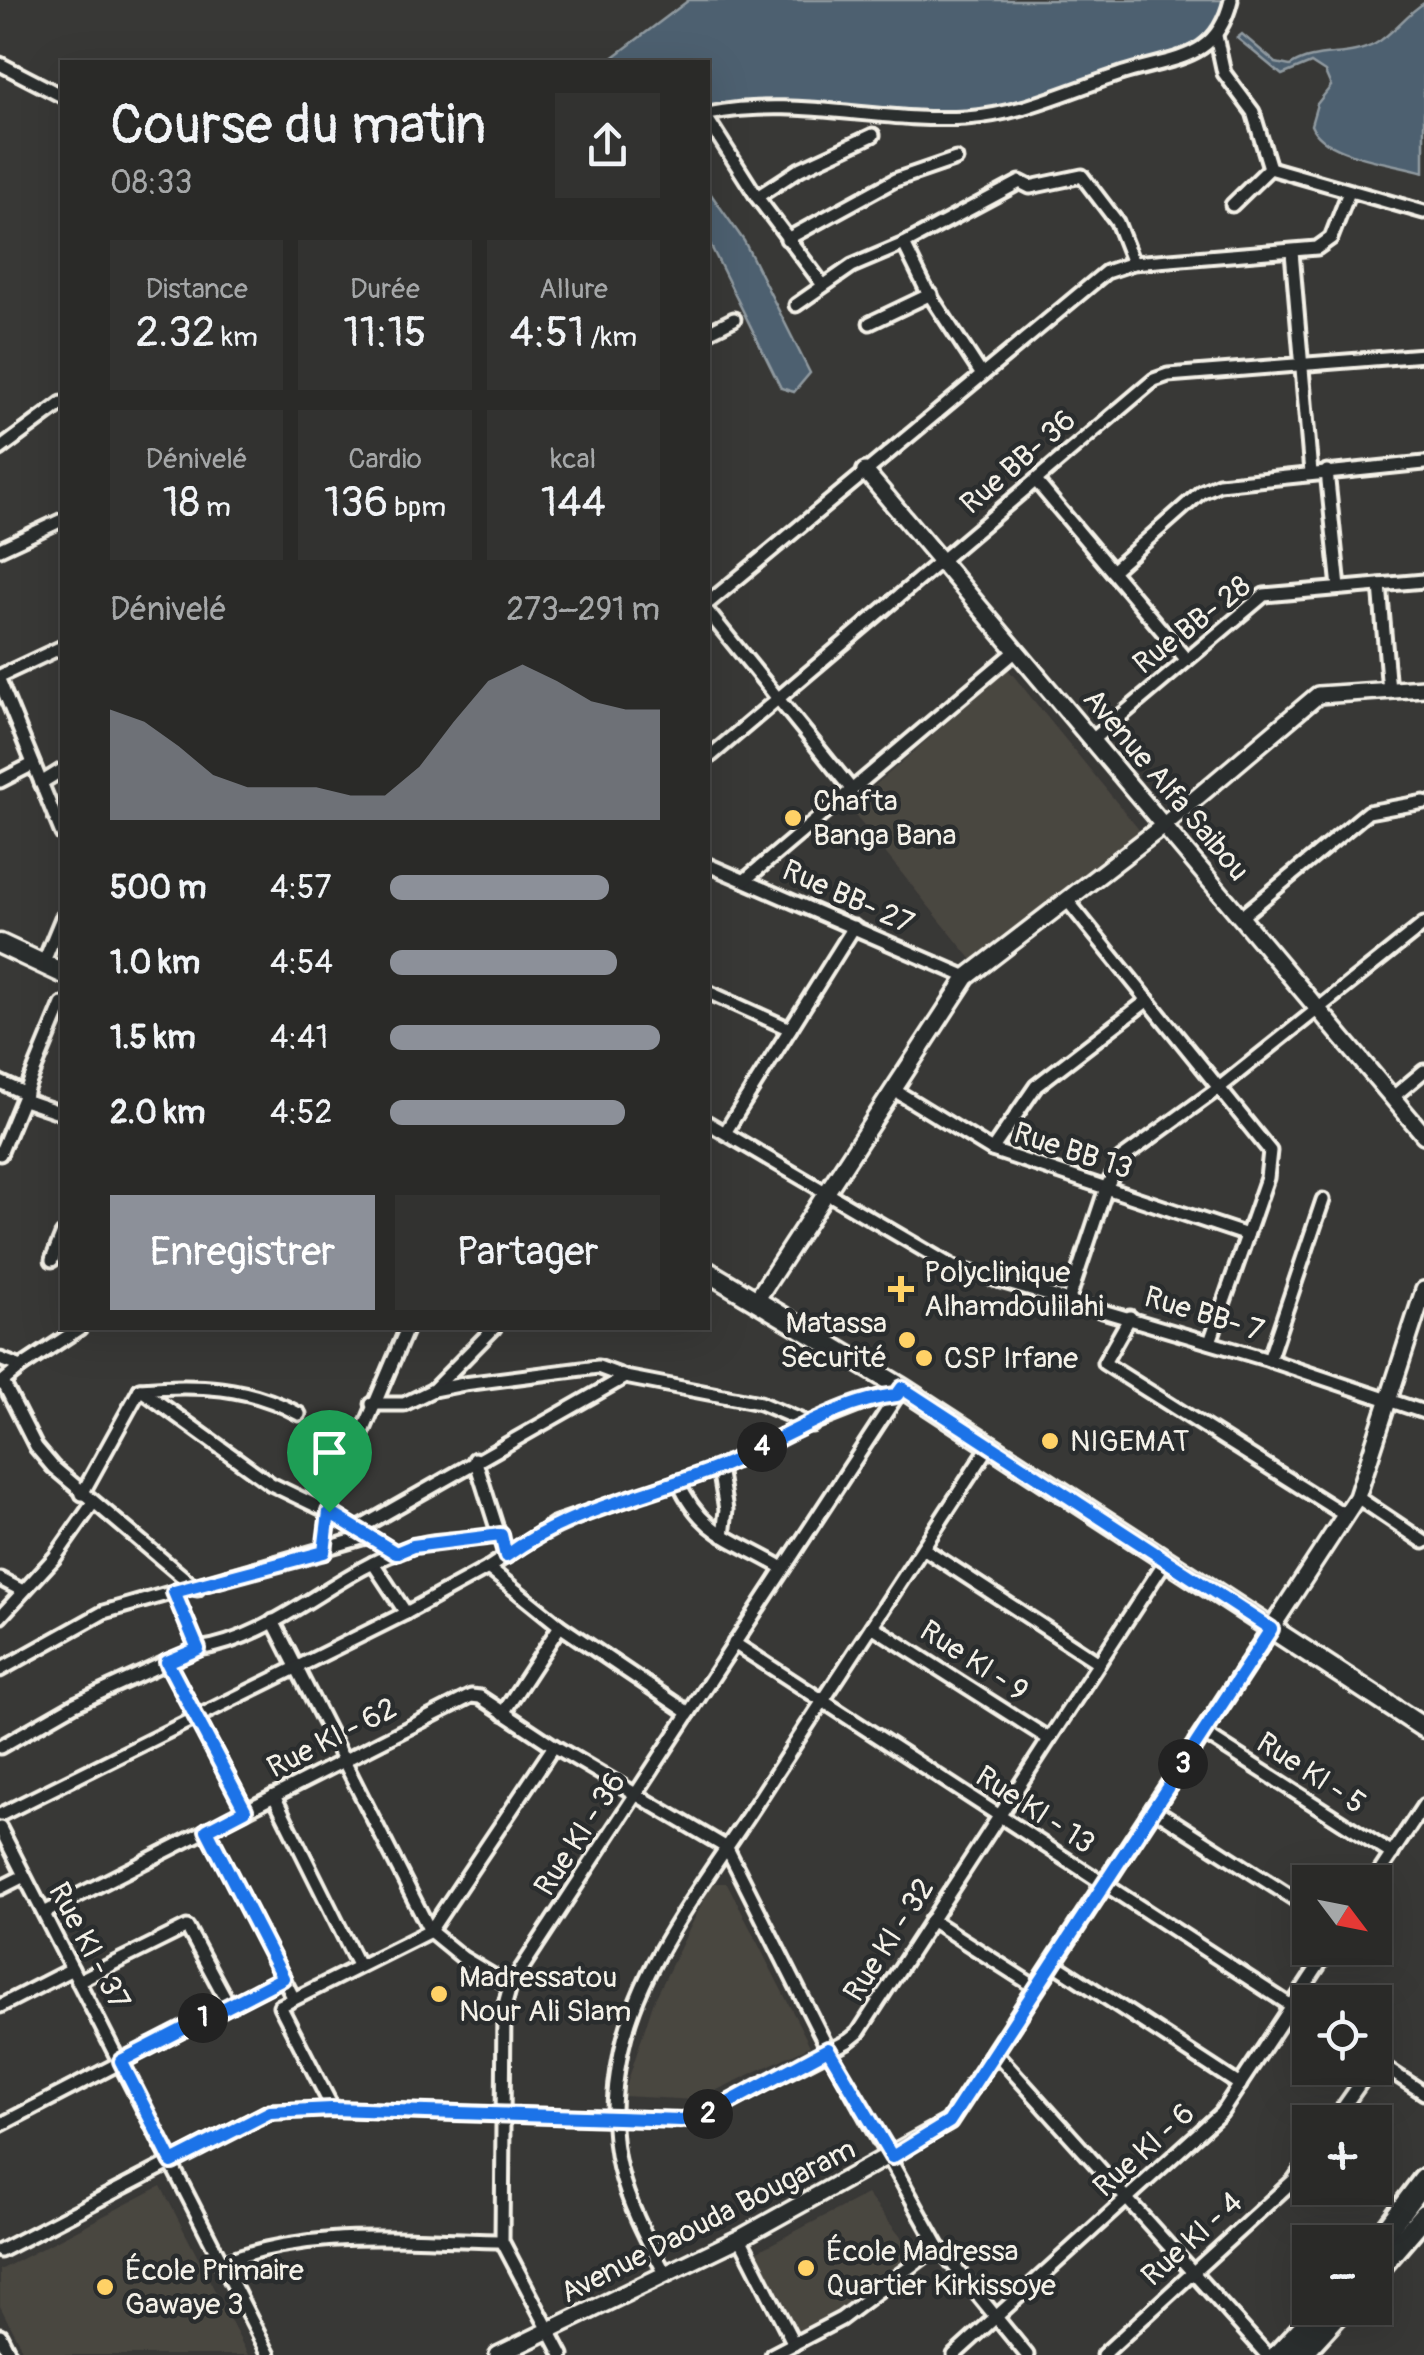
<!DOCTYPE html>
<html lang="fr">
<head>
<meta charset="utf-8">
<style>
  :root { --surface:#2a2a28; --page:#323230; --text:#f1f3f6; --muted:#a5a7a8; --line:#464645; --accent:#8c9099 }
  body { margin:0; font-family:Pangolin,sans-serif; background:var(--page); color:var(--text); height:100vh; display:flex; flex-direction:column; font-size:38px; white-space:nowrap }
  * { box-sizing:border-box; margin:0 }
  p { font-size:32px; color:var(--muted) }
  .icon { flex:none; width:55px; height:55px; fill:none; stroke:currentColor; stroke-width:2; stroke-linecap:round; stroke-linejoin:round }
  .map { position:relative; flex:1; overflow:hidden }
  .side { position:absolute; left:60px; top:60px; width:650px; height:1270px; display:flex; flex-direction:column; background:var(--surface); border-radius:0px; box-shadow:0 10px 40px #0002,0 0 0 2px var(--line) }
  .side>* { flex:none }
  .needle { width:65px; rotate:122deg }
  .tools { position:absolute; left:1292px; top:1865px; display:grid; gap:20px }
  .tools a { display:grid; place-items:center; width:100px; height:100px; border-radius:0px; background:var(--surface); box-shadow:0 10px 40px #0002,0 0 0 2px var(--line); font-size:50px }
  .pin { position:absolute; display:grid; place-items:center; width:85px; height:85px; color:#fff; margin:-102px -42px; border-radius:50% 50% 50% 0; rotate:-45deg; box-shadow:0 0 10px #0007 }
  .pin .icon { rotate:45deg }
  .km { position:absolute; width:50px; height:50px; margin:-25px; border-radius:50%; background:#222; color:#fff; font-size:28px; line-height:50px; text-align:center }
  .round { display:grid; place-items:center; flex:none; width:105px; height:105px; border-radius:0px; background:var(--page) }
  .head { display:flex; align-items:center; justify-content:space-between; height:170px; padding:0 50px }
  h1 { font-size:55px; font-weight:600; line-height:75px }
  .stats { display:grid; grid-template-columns:repeat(3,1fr); gap:15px; height:170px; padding:10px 50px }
  .stats div { display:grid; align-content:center; border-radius:0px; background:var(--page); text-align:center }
  .stats b { font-size:42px; font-weight:600 }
  .stats small { font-size:28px; font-weight:400 }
  .stats p { font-size:28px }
  .chart { height:280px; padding:20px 50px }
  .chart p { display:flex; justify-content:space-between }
  .chart svg { width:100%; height:180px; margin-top:10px; fill:var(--accent); opacity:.7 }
  .action { display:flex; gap:20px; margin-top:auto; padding:20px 50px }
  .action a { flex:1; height:115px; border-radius:0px; background:var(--accent); color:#fff; font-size:40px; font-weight:600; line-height:115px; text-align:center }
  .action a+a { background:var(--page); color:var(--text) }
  ul { padding:0 50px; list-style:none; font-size:32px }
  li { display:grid; grid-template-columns:160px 120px 1fr; align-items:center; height:75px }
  li i { height:25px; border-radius:12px; background:var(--accent) }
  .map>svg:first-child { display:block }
</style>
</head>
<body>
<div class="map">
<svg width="1424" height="2355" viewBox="0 0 1424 2355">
  <rect width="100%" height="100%" fill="#383836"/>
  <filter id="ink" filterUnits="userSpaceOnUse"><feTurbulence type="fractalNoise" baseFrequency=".01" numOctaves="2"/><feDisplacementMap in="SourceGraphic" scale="20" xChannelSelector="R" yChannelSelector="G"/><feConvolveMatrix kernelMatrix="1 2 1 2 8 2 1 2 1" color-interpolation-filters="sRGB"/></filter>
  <g filter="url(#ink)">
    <g fill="#494640">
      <path d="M1008,669L1140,831L972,960L849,808Z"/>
      <path d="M712,1883H727L810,2046L696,2100L623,2096L653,2003Z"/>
      <path d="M161,2186L248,2355H25L0,2306V2270Z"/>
      <path d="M867,2194L914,2254L862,2296L794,2335L752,2254Z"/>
    </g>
    <g fill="#4e6070" stroke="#909aa0" stroke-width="2.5">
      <path d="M689,0H1225L1219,25L1207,39L1041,98L991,110L944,112L764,100L708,109V62H607Z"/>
      <path d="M1424,3V172C1392,162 1324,157 1311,125L1317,104L1331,86L1325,72L1311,63L1282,75L1237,38L1242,34L1276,63L1290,66C1316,49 1347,59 1375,44C1393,34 1406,14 1424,3Z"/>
      <path d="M708,190L744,241L810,373L794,392L781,388L708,240Z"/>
    </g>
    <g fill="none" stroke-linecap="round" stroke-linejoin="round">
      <g stroke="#f4f1e8" stroke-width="19">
        <g id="minor">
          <path d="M1216,36L1224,73L1253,112L1270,168"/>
          <path d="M0,64L62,96"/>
          <path d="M708,114C795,96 879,123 966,118C1022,115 1074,88 1127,72C1177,57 1217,59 1231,0"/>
          <path d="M708,120L757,197L823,285"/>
          <path d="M757,197L800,169L873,135"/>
          <path d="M1232,205L1270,168L1424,212"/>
          <path d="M787,239L895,180L956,159"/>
          <path d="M904,244L926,289L982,375"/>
          <path d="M1292,252L1311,473"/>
          <path d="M796,305L852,266L904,244L1020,182L1030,187L1082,176L1117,222L1133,263"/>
          <path d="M870,323L931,294"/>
          <path d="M708,332L734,319"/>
          <path d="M0,449L62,403"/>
          <path d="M1327,471L1339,588"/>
          <path d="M1036,481L1185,658"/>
          <path d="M0,549L62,520"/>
          <path d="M1112,571L1201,492L1219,484L1424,463"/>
          <path d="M1380,585L1389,691"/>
          <path d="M708,603L1106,272L1133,263L1317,248L1331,238L1349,192"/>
          <path d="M708,612L852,790"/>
          <path d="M0,676L62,647"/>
          <path d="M0,682L62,834"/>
          <path d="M1091,741L1264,595L1424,581"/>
          <path d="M708,758L1154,380L1168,375L1424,355"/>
          <path d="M0,781L33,764"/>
          <path d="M41,783L62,770"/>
          <path d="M708,865L967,977"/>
          <path d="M745,880L1016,651"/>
          <path d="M1067,900L1270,1151L1267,1178L1210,1342"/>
          <path d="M1241,917L1368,812L1424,802"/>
          <path d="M43,964L62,918"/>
          <path d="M708,992L790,1029"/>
          <path d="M0,1082L26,1094"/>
          <path d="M894,1090L992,1150L1247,1235"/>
          <path d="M1393,1097L1424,1071"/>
          <path d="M24,1100L62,1113"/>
          <path d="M708,1123L953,1267L1269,1360L1424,1412"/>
          <path d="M726,1131L854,927"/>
          <path d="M992,1150L1036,1086L1148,1000"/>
          <path d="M0,1154L62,1004"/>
          <path d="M52,1260L62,1235"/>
          <path d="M1069,1299L1106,1188L1121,1159L1219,1088L1424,924"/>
          <path d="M1130,1317L1104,1363L1345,1515"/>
          <path d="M0,1359L21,1367L0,1384"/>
          <path d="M1269,1360L1323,1200"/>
          <path d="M21,1367L80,1328"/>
          <path d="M3,1382L36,1447L53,1467L197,1589"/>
          <path d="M140,1389C197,1384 248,1386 299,1414"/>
          <path d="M433,1390L494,1328"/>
          <path d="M372,1404H404L433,1390L464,1384L598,1367L625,1377L760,1403L812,1425"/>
          <path d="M475,1459L506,1557"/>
          <path d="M719,1468L726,1510L723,1536"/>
          <path d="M678,1481C702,1536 735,1539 783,1568"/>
          <path d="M82,1494L140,1389L271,1484L329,1512L396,1553"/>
          <path d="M1357,1497L1424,1542"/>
          <path d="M358,1529L625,1377"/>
          <path d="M923,1548L1099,1663"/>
          <path d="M324,1552L329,1512L407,1328"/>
          <path d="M373,1563L406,1613"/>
          <path d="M488,1568L560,1626L689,1713"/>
          <path d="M0,1579L21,1590"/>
          <path d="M0,1617L55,1557L93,1503"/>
          <path d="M273,1621L430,1931L463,1958L510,1986"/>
          <path d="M872,1626L1049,1739"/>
          <path d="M734,1643L1310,2018"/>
          <path d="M198,1649C275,1638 334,1573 408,1548C436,1538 471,1540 501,1535"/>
          <path d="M167,1662L198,1649L174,1592"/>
          <path d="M0,1670L104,1612L369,1536"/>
          <path d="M503,1713L560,1626"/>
          <path d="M1203,1733L1392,1854"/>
          <path d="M0,1747L75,1704L167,1662L245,1809"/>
          <path d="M274,1796L358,1965"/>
          <path d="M1154,1809L1310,1909"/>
          <path d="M0,1815L406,1613L488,1568L556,1523L719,1468L790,1432L879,1397L897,1395"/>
          <path d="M0,1828L269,2355"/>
          <path d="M207,1830L293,1997"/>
          <path d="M1373,1882L1424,1805"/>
          <path d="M0,1888L24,1876"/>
          <path d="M44,1913L471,1696L480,1697L554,1746L727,1848L828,2049L938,2246L1027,2355"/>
          <path d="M931,1920L1037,1988"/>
          <path d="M1053,1963L1240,2085"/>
          <path d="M78,1981L187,1927L229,2005"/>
          <path d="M0,2006L72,1969"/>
          <path d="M995,2052L1267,2355"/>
          <path d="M1375,2061L1424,2093"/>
          <path d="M333,2109L280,2006L430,1931L554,1746"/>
          <path d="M1333,2122L1371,2068"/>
          <path d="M0,2125L283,1978"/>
          <path d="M740,2238L794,2344"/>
          <path d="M0,2251L270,2111L333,2109L681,2120L703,2116L848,2041L858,2033L1166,1560"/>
          <path d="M221,2263C310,2227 407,2240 502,2241"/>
          <path d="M666,2275C622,2194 602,2147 621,2052C639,1963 705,1882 754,1807C832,1686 911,1566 990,1445"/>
          <path d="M0,2335L10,2355"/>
          <path d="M562,2355L502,2241L504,2008L510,1986L902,1388"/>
          <path d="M772,2355L841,2319L938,2246"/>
          <path d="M954,2355L1221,2113L1330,1948"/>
          <path d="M1103,2355L1294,2180L1310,2157"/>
        </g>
      </g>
      <g stroke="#f4f1e8" stroke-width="22">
        <g id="tertiary">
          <path d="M865,471L1424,1135"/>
          <path d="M757,1299L967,977L1163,826L1318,695L1424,688"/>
          <path d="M498,2355L740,2238L949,2122L1357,1497L1424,1290"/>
        </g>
      </g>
      <g stroke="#f4f1e8" stroke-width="25">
        <g id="secondary">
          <path d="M0,944L62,973"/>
          <path d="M708,1272L902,1388L1424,1728"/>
        </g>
      </g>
      <g stroke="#f4f1e8" stroke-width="28">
        <g id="trunk">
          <path d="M1375,2245L1424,2180"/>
          <path d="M1375,2272L1424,2215"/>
          <path d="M1278,2355L1322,2308"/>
          <path d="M1300,2355L1343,2308"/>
        </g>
      </g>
      <use href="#minor" stroke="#2a2d2e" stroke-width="11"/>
      <use href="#tertiary" stroke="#2a2d2e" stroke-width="15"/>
      <use href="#secondary" stroke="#2a2d2e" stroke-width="18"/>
      <use href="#trunk" stroke="#2a2d2e" stroke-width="20"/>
    </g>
  </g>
  <g fill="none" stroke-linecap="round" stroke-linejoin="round" filter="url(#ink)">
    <g stroke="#fff" stroke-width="20">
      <path id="route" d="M902,1388L1271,1629L949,2122L892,2157L828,2049L704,2116L681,2120L332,2109L270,2112L172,2162L121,2061L283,1978L207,1830L245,1810L167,1662L198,1649L174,1592L324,1552L329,1512L396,1553L413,1546L501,1535L506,1556C572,1508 645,1497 719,1467C774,1445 838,1400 897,1395Z"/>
    </g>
    <use href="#route" stroke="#1a73e8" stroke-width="12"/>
  </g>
  <g fill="#ffd166" stroke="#2a2d2e" stroke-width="4">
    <circle cx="793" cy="818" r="10"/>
    <path d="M896 1274h10v10h10v10h-10v10h-10v-10h-10v-10h10z"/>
    <circle cx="907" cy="1340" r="10"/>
    <circle cx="924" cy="1358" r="10"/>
    <circle cx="1050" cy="1441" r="10"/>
    <circle cx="439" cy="1994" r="10"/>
    <circle cx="806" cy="2268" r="10"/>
    <circle cx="105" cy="2287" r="10"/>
  </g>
  <g text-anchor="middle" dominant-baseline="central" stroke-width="9" stroke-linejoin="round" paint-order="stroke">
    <g font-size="30" fill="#f4f1e8" stroke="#2a2d2e">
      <text transform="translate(1018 462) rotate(-41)">Rue BB- 36</text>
      <text transform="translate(1192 625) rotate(-38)">Rue BB- 28</text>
      <text transform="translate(1166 785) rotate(50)">Avenue Alfa Saibou</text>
      <text transform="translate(848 897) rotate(24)">Rue BB- 27</text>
      <text transform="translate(1073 1151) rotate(18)">Rue BB 13</text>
      <text transform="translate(1204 1314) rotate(17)">Rue BB- 7</text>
      <text transform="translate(974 1661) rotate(33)">Rue KI - 9</text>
      <text transform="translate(332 1738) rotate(-27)">Rue KI - 62</text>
      <text transform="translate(1311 1773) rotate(33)">Rue KI - 5</text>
      <text transform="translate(1035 1810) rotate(33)">Rue KI - 13</text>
      <text transform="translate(580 1834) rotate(-57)">Rue KI - 36</text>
      <text transform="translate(889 1940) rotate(-57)">Rue KI - 32</text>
      <text transform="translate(89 1946) rotate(62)">Rue KI - 37</text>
      <text transform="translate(1144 2150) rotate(-42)">Rue KI - 6</text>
      <text transform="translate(708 2221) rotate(-27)">Avenue Daouda Bougaram</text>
      <text transform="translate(1192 2239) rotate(-42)">Rue KI - 4</text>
    </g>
    <g font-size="30" fill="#f4f1e8" stroke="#2a2d2e" text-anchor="start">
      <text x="813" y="801">Chafta<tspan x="813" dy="34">Banga Bana</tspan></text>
      <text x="924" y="1272">Polyclinique<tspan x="924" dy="34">Alhamdoulilahi</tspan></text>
      <text x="887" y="1323" text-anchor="end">Matassa<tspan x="887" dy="34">Securité</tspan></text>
      <text x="944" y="1358">CSP Irfane</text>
      <text x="1070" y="1441">NIGEMAT</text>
      <text x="459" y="1977">Madressatou<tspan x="459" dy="34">Nour Ali Slam</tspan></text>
      <text x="826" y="2251">École Madressa<tspan x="826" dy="34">Quartier Kirkissoye</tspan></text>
      <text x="125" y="2270">École Primaire<tspan x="125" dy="34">Gawaye 3</tspan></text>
    </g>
  </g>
</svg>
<div class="tools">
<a><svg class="needle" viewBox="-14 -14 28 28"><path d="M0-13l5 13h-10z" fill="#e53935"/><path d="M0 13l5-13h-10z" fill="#a5a7a8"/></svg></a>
<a><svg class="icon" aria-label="locate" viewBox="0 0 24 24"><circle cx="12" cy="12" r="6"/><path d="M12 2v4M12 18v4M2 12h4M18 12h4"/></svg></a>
<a>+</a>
<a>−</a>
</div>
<div class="pin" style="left:329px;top:1512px;background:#1e9e55"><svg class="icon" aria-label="arrive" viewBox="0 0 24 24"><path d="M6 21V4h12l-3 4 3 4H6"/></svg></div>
<b class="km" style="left:203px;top:2018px">1</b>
<b class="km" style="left:708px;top:2114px">2</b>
<b class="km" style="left:1183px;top:1764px">3</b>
<b class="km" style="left:762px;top:1447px">4</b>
<section class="side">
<div class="head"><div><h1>Course du matin</h1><p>08:33</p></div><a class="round"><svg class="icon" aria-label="share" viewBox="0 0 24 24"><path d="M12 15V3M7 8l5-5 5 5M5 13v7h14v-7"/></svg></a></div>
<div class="stats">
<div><p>Distance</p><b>2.32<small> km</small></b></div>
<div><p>Durée</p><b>11:15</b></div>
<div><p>Allure</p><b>4:51<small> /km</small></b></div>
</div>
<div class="stats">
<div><p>Dénivelé</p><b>18<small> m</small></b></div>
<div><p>Cardio</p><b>136<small> bpm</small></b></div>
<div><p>kcal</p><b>144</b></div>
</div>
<div class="chart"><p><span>Dénivelé</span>273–291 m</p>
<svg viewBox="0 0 160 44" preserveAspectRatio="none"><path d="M0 44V17L10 20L20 26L30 33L40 36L50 36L60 36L70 38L80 38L90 31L100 20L110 10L120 6L130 10L140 15L150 17L160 17V44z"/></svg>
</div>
<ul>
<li><b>500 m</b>4:57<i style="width:81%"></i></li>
<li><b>1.0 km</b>4:54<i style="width:84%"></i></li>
<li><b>1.5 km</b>4:41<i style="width:100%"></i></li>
<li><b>2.0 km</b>4:52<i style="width:87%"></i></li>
</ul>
<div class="action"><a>Enregistrer</a><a>Partager</a></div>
</section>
</div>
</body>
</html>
